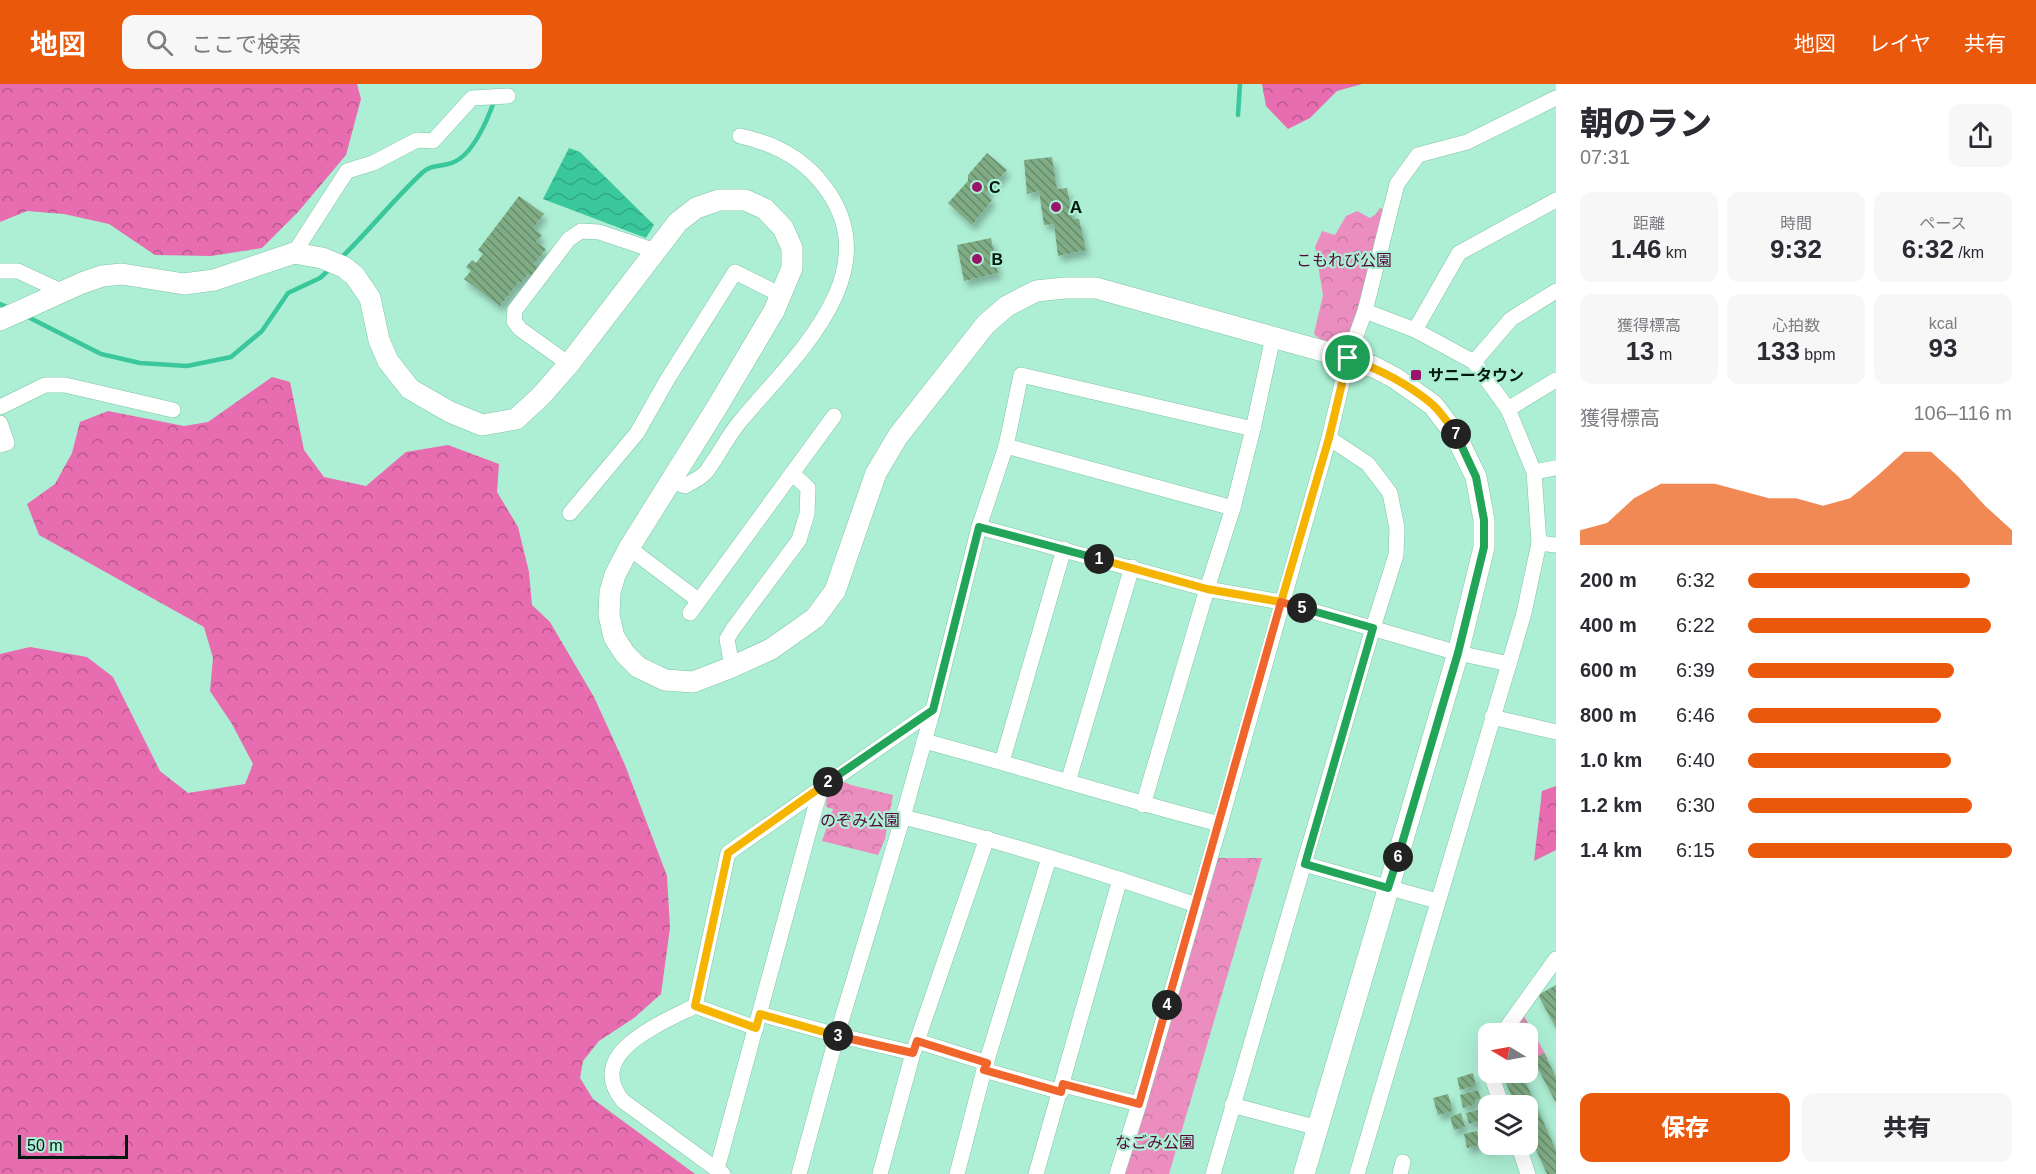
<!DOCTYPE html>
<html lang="ja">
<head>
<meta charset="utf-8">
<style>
  :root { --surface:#fff; --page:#f7f7f7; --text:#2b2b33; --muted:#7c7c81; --accent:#ea580c }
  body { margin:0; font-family:Arial,"Noto Sans JP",sans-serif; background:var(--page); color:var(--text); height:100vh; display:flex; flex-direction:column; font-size:22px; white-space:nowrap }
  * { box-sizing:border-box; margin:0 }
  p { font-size:20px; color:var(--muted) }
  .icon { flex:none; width:33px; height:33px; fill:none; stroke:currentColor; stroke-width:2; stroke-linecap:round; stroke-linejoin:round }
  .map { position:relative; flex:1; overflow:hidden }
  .sheet { display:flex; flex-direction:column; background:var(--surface); width:480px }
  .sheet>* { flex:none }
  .needle { width:39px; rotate:280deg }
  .buttons { position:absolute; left:1478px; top:939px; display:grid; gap:12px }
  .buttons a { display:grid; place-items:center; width:60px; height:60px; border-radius:12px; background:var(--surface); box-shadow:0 6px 24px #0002; font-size:30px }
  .scale { position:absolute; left:18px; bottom:15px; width:110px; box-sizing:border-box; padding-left:6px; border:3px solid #011911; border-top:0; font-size:16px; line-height:21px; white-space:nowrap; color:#011911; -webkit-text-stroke:4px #adefd4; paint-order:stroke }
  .pin { position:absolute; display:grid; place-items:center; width:51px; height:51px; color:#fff; margin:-26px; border:3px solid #fff; border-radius:50%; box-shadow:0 2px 6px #0007 }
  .km { position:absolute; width:30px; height:30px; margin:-15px; border-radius:50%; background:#222; color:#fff; font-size:16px; line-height:30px; text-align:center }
  .round { display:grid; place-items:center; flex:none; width:63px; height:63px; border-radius:12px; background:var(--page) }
  .overview { display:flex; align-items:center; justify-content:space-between; height:102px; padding:0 24px }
  h1 { font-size:33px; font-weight:800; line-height:45px }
  .stats { display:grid; grid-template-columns:repeat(3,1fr); gap:9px; height:102px; padding:6px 24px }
  .stats div { display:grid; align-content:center; border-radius:12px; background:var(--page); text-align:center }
  .stats b { font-size:26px; font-weight:800 }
  .stats small { font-size:16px; font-weight:400 }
  .stats p { font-size:16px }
  .chart { height:168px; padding:12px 24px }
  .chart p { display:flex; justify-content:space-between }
  .chart svg { width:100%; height:108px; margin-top:6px; fill:var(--accent); opacity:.7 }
  .action { display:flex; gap:12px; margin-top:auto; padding:12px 24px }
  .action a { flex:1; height:69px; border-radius:12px; background:var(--accent); color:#fff; font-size:24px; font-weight:800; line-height:69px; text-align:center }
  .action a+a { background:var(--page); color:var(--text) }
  ul { padding:0 24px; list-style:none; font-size:20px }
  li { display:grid; grid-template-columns:96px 72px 1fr; align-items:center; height:45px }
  li i { height:15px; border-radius:8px; background:var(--accent) }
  header { display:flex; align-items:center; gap:36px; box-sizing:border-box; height:84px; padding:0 30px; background:var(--accent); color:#fff }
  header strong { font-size:28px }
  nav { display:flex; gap:33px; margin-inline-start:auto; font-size:21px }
  .search { width:420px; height:54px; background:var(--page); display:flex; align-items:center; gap:15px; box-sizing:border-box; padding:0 21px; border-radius:12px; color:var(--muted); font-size:22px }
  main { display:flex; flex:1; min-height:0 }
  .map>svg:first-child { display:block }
</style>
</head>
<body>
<header>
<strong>地図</strong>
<div class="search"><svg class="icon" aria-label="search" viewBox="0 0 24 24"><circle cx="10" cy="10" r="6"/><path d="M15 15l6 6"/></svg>ここで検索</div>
<nav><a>地図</a><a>レイヤ</a><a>共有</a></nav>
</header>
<main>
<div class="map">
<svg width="1556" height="1090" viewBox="0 0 1556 1090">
  <defs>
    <pattern id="forest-crowns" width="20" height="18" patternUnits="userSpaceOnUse" patternTransform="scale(1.5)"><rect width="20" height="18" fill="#e76cb0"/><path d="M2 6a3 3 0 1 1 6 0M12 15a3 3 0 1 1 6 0" fill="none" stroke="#b9588e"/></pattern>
    <pattern id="park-crowns" width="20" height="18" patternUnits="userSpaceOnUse" patternTransform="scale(1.5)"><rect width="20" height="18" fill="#eb8ebf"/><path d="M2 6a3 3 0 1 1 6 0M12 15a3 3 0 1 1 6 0" fill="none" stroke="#c87aa3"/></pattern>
    <pattern id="water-waves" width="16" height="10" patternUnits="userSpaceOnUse" patternTransform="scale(1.5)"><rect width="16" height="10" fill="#39c79b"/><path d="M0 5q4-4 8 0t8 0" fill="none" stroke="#30aa84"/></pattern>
    <pattern id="building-back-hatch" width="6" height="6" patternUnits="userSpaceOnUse" patternTransform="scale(1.5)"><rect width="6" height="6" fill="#7fac84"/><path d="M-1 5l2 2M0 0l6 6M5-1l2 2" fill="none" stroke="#668b6b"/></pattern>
    <filter id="shadow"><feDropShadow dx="3.5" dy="6" stdDeviation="3" flood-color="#0004"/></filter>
  </defs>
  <rect width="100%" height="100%" fill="#adefd4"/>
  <g fill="url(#forest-crowns)">
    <path d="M0,0H357L361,15L346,71L298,128L262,164L211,172L155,171L109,140L64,130L27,127L0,138Z"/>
    <path d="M1262,0H1362L1337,7L1310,34L1288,45L1266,22Z"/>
    <path d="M272,293L290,298L304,366L324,393L366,402L406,368L448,361L499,380L497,408L518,443L529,488L532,521L550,538L594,613L625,681L667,792L670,844L661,910L634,934L599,957L583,977L580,994L593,1015L695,1090H0V570L30,563L87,573L113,593L160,687L188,709L245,700L253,680L232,640L210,607L213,574L204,543L39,451L27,420L55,400L72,369L80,338L108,327L184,342L208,338Z"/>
    <path d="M1556,702V766L1534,777L1542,707Z"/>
  </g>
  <g fill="url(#park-crowns)">
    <path d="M1380,124L1383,125L1350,257C1337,265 1325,260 1314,250L1323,211L1315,163L1322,147L1335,151L1346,132L1357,127L1370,134L1376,130Z"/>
    <path d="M840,696L851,701L893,711L885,755L878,771L822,757L833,725L826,723L827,709Z"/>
    <path d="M1217,774H1262L1169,1090H1123Z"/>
    <path d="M1523,930L1548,975L1543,977L1529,987L1527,985V950H1512Z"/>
  </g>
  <path fill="url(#water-waves)" d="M569,64L580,68L654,141L646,154L543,115Z"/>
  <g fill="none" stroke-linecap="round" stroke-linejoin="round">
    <g stroke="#39c79b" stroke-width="4.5">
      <path d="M1238,31L1240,0"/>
      <path d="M340,175C369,147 394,115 423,88C431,80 444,83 454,78C473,70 488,35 494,17"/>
      <path d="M0,220L7,223"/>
      <path d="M28,233L101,270L140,279L187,282L231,273L262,247L288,209L320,194L332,183"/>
    </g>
  </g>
  <g fill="url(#building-back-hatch)" filter="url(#shadow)">
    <path d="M987,69L1007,86L986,109L992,116L972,141L948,119L968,97V91Z"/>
    <path d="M1052,73L1057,105L1067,104L1073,135H1079L1086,166L1058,172L1054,140L1044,141L1039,107L1027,110L1024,76Z"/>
    <path d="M519,112L544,130L533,144L542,151L536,158L546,165L534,180L542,185L534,195L528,190L521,199L519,198L500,222L464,195L471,187L466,183L472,176L476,179L483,170L478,166Z"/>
    <path d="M991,154L998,189L964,197L957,161Z"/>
    <path d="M1556,901V944L1538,911Z"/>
    <path d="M1544,969L1556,993V1019L1533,975Z"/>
    <path d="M1501,988H1521L1556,1066V1090H1547L1527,1046V1022H1516Z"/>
    <path d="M1473,989L1476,1002L1460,1006L1457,994Z"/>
    <path d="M1478,1006L1481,1015L1475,1016L1476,1020L1463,1024L1460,1011Z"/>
    <path d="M1448,1010L1453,1027L1438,1031L1433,1014Z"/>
    <path d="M1478,1026L1481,1036L1469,1040L1466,1029Z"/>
    <path d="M1461,1029L1465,1043L1454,1046L1450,1033Z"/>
    <path d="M1477,1047L1480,1061L1467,1064L1464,1050Z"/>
    <path d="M1488,1049V1060L1500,1061L1485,1065L1482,1050Z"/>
  </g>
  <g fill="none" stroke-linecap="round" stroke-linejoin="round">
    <g stroke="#82c3a9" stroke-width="16">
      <g id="street">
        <path d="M294,169L347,87L373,79L417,56L433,57L472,14L508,12"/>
        <path d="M0,187H18L63,208"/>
        <path d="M1365,227L1415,246"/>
        <path d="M1474,278L1511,235L1556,207"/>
        <path d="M569,280L520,245L514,237L515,226L569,155L581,147L599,148L656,167"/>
        <path d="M0,323L45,301H65L173,326"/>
        <path d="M1508,325L1556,296"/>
        <path d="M0,339L7,359L0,361"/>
        <path d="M1006,362L1233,424"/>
        <path d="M1534,388L1556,384"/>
        <path d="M671,397L685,402C691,398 699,395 704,390C708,387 711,380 715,375C724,361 732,346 743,334C795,272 890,188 824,102C803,74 774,59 740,52"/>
        <path d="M570,429L637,349L667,296L735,188L781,211"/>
        <path d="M979,443L1207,505L1281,518L1458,569L1509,580"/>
        <path d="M1539,459L1556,461"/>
        <path d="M629,464L698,516"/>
        <path d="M690,529L834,332"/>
        <path d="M732,583L727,555L733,545L799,456L807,430L808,404L792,389"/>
        <path d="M1492,633L1556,648"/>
        <path d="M924,657C1023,683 1120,715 1220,740"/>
        <path d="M1002,678L1064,465"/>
        <path d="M1068,698L1132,483"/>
        <path d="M1143,721L1207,505L1233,424L1253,345L1273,253"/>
        <path d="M903,733C1002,757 1100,788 1196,821"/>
        <path d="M1304,780L1437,817"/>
        <path d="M695,922L728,769L933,626"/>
        <path d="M760,930L837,951L913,969"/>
        <path d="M1502,950L1556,875"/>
        <path d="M917,957L987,979"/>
        <path d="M984,986L1061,1008"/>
        <path d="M1490,988L1502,1022"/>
        <path d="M1063,1001L1139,1020"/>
        <path d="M1232,1021L1318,1044"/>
        <path d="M1518,1060L1528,1090"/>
        <path d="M717,1085L821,703"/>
        <path d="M723,1090L623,1017C583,969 662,939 695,922L756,944"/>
        <path d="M799,1090L837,951L903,733L933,626L979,443L1006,362L1021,291L1253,345"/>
        <path d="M880,1090L913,969L987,754"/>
        <path d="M957,1090L984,986L1049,774"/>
        <path d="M1036,1090L1120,795"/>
        <path d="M1117,1090L1139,1020L1220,740L1329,354L1348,274L1365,227L1397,100L1418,71L1467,58L1556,14"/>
        <path d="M1213,1090L1373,544L1396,471L1397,444L1390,409L1368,380L1329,354"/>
        <path d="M1357,1090L1509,580L1524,529L1539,459L1534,388L1508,325L1474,278L1415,246L1459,169L1556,116"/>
        <path d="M1400,1090L1403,1078"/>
      </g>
    </g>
    <g stroke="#82c3a9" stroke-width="22">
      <path id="secondary" d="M0,236L82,199L102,192L122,190L184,200L214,196L294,169L322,174L344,183L355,192L370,214L379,256L388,277L410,305L450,328L482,341L516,335L541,312L569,280L678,138L696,124L719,116H745L765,125L783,144L792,164V184L774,227L717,323L629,464L615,491L610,508L609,531L614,553L625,570L638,583L665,596L693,598L732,583L771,565L815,534L835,507L876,389L898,352L986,240L1007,222L1036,207L1065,204H1096L1348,274L1374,283L1395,294L1433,321L1455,350L1476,393L1484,436V463L1458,569L1304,1090"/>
    </g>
    <use href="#street" stroke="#fff" stroke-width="15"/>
    <use href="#secondary" stroke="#fff" stroke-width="21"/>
  </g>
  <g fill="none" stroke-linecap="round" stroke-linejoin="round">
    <g stroke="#fff" stroke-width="12">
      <path id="split-1" d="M1099,475L1207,505L1281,518L1329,354L1348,274"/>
    </g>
    <g stroke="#fff" stroke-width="12">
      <path id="split-2" d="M828,698L933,626L979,443L1099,475"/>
    </g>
    <g stroke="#fff" stroke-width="12">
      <path id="split-3" d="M828,698L728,769L695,922L756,944L760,930L838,952"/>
    </g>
    <g stroke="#fff" stroke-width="12">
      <path id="split-4" d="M838,952L913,969L917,957L987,979L984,986L1061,1008L1063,1000L1139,1020L1167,921"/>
    </g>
    <g stroke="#fff" stroke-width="12">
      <path id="split-5" d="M1167,921L1281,518L1302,524"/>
    </g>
    <g stroke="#fff" stroke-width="12">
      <path id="split-6" d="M1302,524L1373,544L1305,780L1388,804L1398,773"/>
    </g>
    <g stroke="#fff" stroke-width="12">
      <path id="split-7" d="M1398,773L1458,569L1484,463V436L1476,393L1456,350"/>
    </g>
    <g stroke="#fff" stroke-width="12">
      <path id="split-8" d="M1348,274C1379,285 1407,299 1432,320C1441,328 1449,340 1456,350"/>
    </g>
    <use href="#split-1" stroke="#f5b400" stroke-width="8"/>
    <use href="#split-2" stroke="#22a559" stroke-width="8"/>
    <use href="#split-3" stroke="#f5b400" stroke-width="8"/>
    <use href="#split-4" stroke="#f0652b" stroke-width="8"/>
    <use href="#split-5" stroke="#f0652b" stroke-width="8"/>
    <use href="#split-6" stroke="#22a559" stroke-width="8"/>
    <use href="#split-7" stroke="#22a559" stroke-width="8"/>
    <use href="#split-8" stroke="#f5b400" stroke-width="8"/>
  </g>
  <g fill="#99156a" stroke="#adefd4" stroke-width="2">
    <circle cx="977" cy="103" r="6"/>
    <circle cx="1056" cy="123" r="6"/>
    <circle cx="977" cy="175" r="6"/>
    <rect x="1410" y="285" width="12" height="12" rx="3"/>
  </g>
  <g text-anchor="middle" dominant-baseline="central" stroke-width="4.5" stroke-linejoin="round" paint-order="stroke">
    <g font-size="16" font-weight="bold" fill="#011911" stroke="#adefd4" text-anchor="start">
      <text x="989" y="103">C</text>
      <text x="1068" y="123">Ａ</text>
      <text x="989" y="175">Ｂ</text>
      <text x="1428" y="291">サニータウン</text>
    </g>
    <g font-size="16" fill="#56073a" stroke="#adefd4">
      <text x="1344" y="176">こもれび公園</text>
      <text x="860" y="736">のぞみ公園</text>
      <text x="1155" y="1058">なごみ公園</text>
    </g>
  </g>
</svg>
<div class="buttons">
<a><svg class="needle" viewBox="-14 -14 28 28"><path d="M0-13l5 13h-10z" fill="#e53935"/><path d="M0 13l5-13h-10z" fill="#7c7c81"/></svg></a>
<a><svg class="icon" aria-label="layers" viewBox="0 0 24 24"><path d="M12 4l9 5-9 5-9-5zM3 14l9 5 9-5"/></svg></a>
</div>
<div class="scale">50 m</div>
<div class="pin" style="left:1348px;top:274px;background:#1e9e55"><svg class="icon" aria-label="arrive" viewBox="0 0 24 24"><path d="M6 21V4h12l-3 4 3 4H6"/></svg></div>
<b class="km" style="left:1099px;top:475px">1</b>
<b class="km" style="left:828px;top:698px">2</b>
<b class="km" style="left:838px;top:952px">3</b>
<b class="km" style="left:1167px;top:921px">4</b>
<b class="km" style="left:1302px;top:524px">5</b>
<b class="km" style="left:1398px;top:773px">6</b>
<b class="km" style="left:1456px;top:350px">7</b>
</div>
<section class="sheet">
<div class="overview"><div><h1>朝のラン</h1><p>07:31</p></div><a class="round"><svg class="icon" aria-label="share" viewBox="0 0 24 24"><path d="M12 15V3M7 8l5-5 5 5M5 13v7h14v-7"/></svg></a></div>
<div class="stats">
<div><p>距離</p><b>1.46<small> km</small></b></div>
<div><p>時間</p><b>9:32</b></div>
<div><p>ペース</p><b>6:32<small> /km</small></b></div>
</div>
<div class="stats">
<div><p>獲得標高</p><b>13<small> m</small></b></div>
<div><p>心拍数</p><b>133<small> bpm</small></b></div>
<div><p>kcal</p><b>93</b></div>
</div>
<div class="chart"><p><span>獲得標高</span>106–116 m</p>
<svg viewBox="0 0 160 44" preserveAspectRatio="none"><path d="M0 44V38L10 35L20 25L30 19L40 19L50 19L60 22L70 25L80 25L90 28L100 25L110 16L120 6L130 6L140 16L150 28L160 38V44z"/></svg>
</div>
<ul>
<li><b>200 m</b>6:32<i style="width:84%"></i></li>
<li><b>400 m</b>6:22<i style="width:92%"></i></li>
<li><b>600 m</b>6:39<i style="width:78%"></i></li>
<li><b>800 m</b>6:46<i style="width:73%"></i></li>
<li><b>1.0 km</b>6:40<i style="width:77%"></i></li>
<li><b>1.2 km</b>6:30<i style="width:85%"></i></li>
<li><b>1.4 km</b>6:15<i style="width:100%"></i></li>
</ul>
<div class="action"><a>保存</a><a>共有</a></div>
</section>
</main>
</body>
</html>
